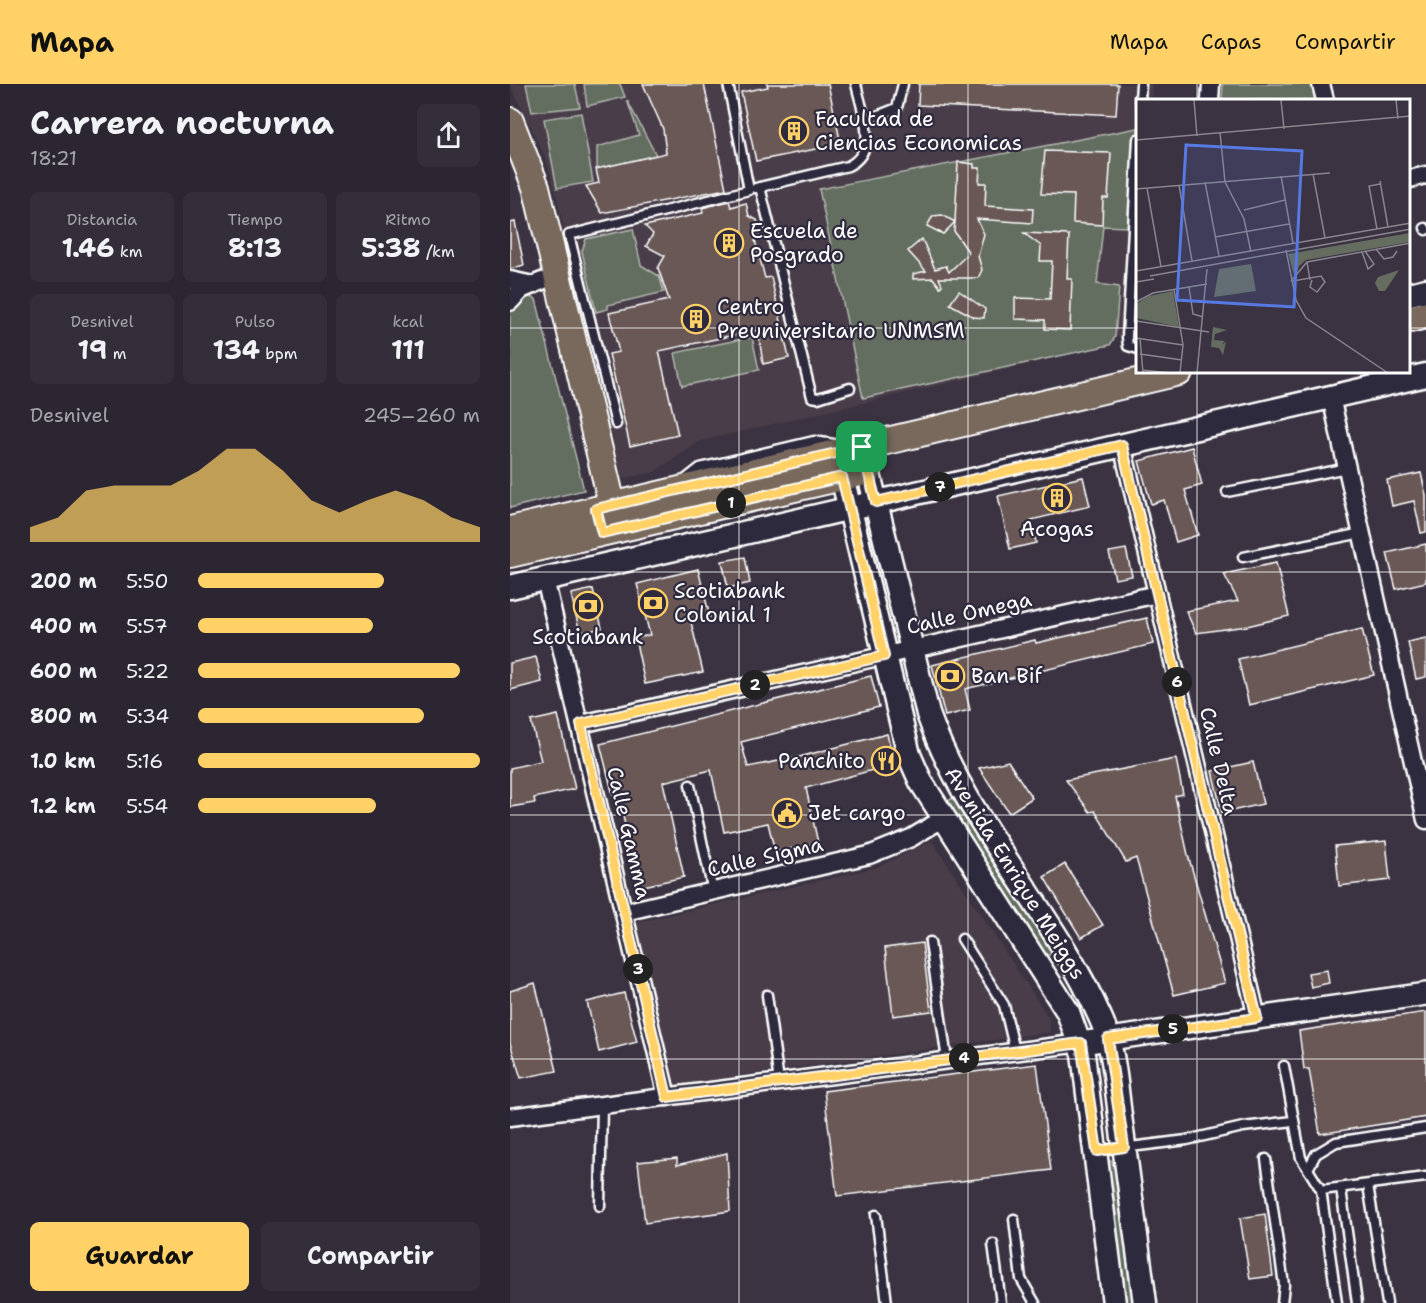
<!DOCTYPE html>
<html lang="es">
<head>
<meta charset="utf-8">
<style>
  :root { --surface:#2c2632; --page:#342e3a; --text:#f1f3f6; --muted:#a6a5ac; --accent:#ffd166 }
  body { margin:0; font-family:"Shantell Sans",sans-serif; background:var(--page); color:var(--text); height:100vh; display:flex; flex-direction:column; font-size:22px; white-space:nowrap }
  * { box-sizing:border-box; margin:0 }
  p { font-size:20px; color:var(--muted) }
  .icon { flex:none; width:33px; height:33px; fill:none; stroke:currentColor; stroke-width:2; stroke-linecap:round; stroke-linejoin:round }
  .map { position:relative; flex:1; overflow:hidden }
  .details { display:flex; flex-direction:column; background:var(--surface); width:510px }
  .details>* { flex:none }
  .pin { position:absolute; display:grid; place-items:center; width:51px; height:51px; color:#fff; margin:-26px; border-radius:12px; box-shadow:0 3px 9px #0006 }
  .km { position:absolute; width:30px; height:30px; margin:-15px; border-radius:50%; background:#222; color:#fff; font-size:16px; line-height:30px; text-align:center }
  .round { display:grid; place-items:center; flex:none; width:63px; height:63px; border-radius:9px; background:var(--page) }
  .head { display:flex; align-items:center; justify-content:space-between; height:102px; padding:0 30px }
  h1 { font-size:33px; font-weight:700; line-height:45px }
  .figures { display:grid; grid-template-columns:repeat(3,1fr); gap:9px; height:102px; padding:6px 30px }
  .figures div { display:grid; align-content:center; border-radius:9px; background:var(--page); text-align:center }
  .figures b { font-size:26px; font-weight:700 }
  .figures small { font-size:16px; font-weight:400 }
  .figures p { font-size:16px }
  .chart { height:168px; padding:12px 30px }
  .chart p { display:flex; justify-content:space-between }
  .chart svg { width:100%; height:108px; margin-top:6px; fill:var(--accent); opacity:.7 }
  .action { display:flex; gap:12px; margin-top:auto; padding:12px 30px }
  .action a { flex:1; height:69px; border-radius:9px; background:var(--accent); color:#111; font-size:24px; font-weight:700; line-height:69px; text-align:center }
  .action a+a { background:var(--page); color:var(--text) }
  ul { padding:0 30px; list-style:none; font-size:20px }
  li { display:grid; grid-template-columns:96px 72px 1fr; align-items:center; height:45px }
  li i { height:15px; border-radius:8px; background:var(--accent) }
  header { display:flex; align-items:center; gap:36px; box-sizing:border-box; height:84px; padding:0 30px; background:var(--accent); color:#111 }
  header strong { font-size:28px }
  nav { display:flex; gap:33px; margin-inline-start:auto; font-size:21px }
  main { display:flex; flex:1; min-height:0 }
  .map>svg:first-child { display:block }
</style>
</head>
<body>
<header>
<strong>Mapa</strong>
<nav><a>Mapa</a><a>Capas</a><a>Compartir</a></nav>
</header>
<main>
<section class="details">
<div class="head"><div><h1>Carrera nocturna</h1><p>18:21</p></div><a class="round"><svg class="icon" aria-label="share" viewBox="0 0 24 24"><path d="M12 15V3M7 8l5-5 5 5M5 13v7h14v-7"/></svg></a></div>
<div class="figures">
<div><p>Distancia</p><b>1.46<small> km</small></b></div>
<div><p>Tiempo</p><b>8:13</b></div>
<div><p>Ritmo</p><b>5:38<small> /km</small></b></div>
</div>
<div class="figures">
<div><p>Desnivel</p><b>19<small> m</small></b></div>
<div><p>Pulso</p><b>134<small> bpm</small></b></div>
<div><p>kcal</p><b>111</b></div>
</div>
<div class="chart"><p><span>Desnivel</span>245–260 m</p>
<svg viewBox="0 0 160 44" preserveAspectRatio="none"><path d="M0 44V38L10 34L20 23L30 21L40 21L50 21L60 15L70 6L80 6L90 15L100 27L110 32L120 27L130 23L140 27L150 34L160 38V44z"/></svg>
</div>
<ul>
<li><b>200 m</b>5:50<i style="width:66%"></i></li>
<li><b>400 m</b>5:57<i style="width:62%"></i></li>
<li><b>600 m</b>5:22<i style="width:93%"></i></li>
<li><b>800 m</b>5:34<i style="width:80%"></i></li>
<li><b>1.0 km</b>5:16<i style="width:100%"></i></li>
<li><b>1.2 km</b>5:54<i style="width:63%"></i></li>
</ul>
<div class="action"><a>Guardar</a><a>Compartir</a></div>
</section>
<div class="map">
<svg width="916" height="1219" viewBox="0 0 916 1219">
  <rect width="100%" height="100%" fill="#3b3342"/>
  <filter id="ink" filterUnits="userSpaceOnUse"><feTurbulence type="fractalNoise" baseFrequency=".0167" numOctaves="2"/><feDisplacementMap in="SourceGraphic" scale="12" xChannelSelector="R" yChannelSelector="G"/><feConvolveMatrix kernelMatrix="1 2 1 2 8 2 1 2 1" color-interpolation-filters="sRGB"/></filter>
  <g filter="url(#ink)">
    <g fill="#493e48">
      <path d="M0,0H642L641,16H628L627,247L622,252L605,253L600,261L191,357L144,388L112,395L46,110L36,75Z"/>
      <path d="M422,757L539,934L540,948L164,1001L125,839L365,784Z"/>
    </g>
    <g fill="#646d60" stroke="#b2b6b0" stroke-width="1.5">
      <path d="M16,0H65L70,23L22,28Z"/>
      <path d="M74,0H110L115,13L77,22Z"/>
      <path d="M713,0H802L806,16H712Z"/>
      <path d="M117,16L146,71L87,85V63L129,51Z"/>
      <path d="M71,29L83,98L47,104L34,35Z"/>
      <path d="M628,44L617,143L593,142L587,200L609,203L605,253L600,261L353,314L309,105Z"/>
      <path d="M123,145L131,181L149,192L154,208L98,221V225L86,228L72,167L76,155Z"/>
      <path d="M16,212L26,215L74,406L0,424V229L4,221Z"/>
      <path d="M242,253L249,286L172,302L165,269Z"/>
      <path d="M443,714L450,715L542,863L540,870L536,873L438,723V717Z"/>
      <path d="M598,1077H601L605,1084L624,1219H611L594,1081Z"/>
    </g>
    <g fill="#695957" stroke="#fff" stroke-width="1.5">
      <path d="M133,0H194L216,105L92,129L76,102L89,99L86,85L156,69L153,45Z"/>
      <path d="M257,0H318L331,60L246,77L231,8L258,3Z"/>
      <path d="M409,0H608L606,31L408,21Z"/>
      <path d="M535,67L601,69L598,114H593L592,141L563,139L564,111L531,110Z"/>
      <path d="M448,78L464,80V84H470L469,99H476L475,122L523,125L522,139L467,135L474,150L468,172L472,186L468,194H429L432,201L430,203L423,194L403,195V190L416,187L398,167L412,155L425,185L436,182L439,188L459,169L444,147L445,138L433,150L417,142L423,132L432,131L445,138Z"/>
      <path d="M219,117L221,123L236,119L239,132L247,136L251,148L245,156L255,194L261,193L279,274L253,280L248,246L149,267L168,351L120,362L99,270L109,268L99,229L159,216L148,184L155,172L136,162L143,150L135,142L193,129L192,124Z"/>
      <path d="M5,138L14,181L0,185V139Z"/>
      <path d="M514,149L559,151L557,195H562L560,246L535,245V236L505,235V214L540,215L542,177H530L531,162Z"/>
      <path d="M449,207L475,225L474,234L464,233L440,220Z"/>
      <path d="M682,363L692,401L675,406L688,451L666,458L654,416L641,420L629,377Z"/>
      <path d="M911,389L916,411V448L911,449L904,417L882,422L877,396Z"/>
      <path d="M573,393L580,422L521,436L526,459L500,465L488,412Z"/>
      <path d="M916,460V498L886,505L877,469Z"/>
      <path d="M616,465L622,492L605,495L599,468Z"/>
      <path d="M235,473L240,499L218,504L212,477Z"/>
      <path d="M766,479L779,532L737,542L686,549L676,527L728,517L714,490Z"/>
      <path d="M188,485L200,533L181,538L193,588L135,600L125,554L140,551L127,500Z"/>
      <path d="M83,505L92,544L70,549L61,510Z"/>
      <path d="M637,534L643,560L455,605L460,626L435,632L422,581L525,556L526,559Z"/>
      <path d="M852,545L864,591L739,621L728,575Z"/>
      <path d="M916,554V593L906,595L898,558Z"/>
      <path d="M26,573L32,598L0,606V579Z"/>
      <path d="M361,592L369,623L231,658L238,683L289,673L377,650L385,680L296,704L308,759L265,768L258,739L214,748L201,686L153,698L174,793L129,803L108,710L103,711L90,660Z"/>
      <path d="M48,631L65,705L24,714L25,719L0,723V684L31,677L21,637Z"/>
      <path d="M666,675L673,710L665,712L678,771L715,899L664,911L626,774L616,778L585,727L580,728L556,696Z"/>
      <path d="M498,677L522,714L499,729L469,684Z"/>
      <path d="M743,678L753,720L712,729L702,687Z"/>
      <path d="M876,757L880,796L829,802L825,762Z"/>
      <path d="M555,780L593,841L571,854L534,793Z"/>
      <path d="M412,859L421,927L383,932L375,864Z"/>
      <path d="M817,886L819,899L801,903L798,889Z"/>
      <path d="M25,899L47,987L11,994L0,959V907Z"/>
      <path d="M114,909L127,958L89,968L77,918Z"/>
      <path d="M916,928V1033L810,1050L799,985H794L789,947Z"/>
      <path d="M527,980L541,1086L327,1112L314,1007Z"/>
      <path d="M217,1069L220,1127L135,1139L128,1078L167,1074V1081Z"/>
      <path d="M755,1130L763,1192L740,1195L730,1134Z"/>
    </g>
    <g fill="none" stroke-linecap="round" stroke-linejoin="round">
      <g stroke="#fff" stroke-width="13">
        <g id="service">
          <path d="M630,16L631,0"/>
          <path d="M354,37L387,24L393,0"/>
          <path d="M628,55L617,253L618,262L628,265"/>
          <path d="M250,103L302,313L308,314L340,304"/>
          <path d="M246,104L338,82C370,66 352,28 346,0"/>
          <path d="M915,144L916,146"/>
          <path d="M106,340L59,151L239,106L218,0"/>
          <path d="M176,395L190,384L304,357L324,360"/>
          <path d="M717,408L837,384"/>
          <path d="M733,473L852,449"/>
          <path d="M180,701L203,808"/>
          <path d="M452,855L494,921L505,967"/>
          <path d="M420,858L437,976"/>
          <path d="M257,911L269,998"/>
          <path d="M774,982L791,1074L811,1106L916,1093"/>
          <path d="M588,1067L677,1056L733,1043L783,1037"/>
          <path d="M756,1075L774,1201L772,1219"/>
          <path d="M798,1085L806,1070L826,1058L916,1044"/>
          <path d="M858,1101L877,1219"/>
          <path d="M831,1105L847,1219"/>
          <path d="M811,1106L827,1219"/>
          <path d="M90,1122L92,1021"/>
          <path d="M366,1131L377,1219"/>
          <path d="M504,1135L511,1195L525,1219"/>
          <path d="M483,1160L491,1219"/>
        </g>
      </g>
      <g stroke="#fff" stroke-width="21">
        <g id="minor">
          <path d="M811,0L815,16"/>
          <path d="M700,16L701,0"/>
          <path d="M900,95L916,91"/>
          <path d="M0,196L23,201"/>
          <path d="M0,218L11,206L32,197"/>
          <path d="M821,313L916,736"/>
          <path d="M612,361L747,934"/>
          <path d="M35,495L157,1013"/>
          <path d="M71,640L647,510"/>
          <path d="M114,828L359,771L401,754L434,734"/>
          <path d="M0,1033L571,959"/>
        </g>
      </g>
      <g stroke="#fff" stroke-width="26">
        <path id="tertiary" d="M571,959L916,910"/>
      </g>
      <g stroke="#fff" stroke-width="27">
        <g id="secondary">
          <path d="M900,210L916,206"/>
          <path d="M354,370L418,630C457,741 543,826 590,933C605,965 606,1004 611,1039C619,1099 627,1159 635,1219"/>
          <path d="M328,376L399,671L411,698L558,928L573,970L604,1219"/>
          <path d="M0,503L916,291"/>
        </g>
      </g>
      <g stroke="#fff" stroke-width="30">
        <g id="primary">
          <path d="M0,37L26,103L108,445"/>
          <path d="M900,235L916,231"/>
          <path d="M0,446L669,288"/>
          <path d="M0,470L358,387"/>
        </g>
      </g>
      <use href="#service" stroke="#2f2a3d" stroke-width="8"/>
      <use href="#minor" stroke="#2f2a3d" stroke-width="16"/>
      <use href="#tertiary" stroke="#2f2a3d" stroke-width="21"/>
      <use href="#secondary" stroke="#2f2a3d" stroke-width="22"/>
      <use href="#primary" stroke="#78695c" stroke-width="26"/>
    </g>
  </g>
  <g fill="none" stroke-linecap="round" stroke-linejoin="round" filter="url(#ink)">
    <g stroke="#fff" stroke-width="12">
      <path id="route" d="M612,361L747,934L598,955L614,1063L587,1067L571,959L157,1013L71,640L374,572L332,393L92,449L86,425L352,363L366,418Z"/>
    </g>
    <use href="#route" stroke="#ffd166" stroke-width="8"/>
  </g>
  <path fill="none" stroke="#fff" stroke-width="1.5" stroke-opacity="0.55" d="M229,0V1219M458,0V1219M687,0V16M0,244H628M900,244H916M687,288V1219M0,488H916M0,731H916M0,975H916"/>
  <defs>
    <g id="building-ring" transform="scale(1.5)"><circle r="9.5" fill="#2f2a3d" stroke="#ffd166" stroke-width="1.5"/><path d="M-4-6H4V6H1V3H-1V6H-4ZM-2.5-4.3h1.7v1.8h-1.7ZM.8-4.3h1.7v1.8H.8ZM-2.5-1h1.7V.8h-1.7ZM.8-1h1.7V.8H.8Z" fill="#ffd166"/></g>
    <g id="bank-ring" transform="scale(1.5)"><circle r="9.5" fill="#2f2a3d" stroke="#ffd166" stroke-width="1.5"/><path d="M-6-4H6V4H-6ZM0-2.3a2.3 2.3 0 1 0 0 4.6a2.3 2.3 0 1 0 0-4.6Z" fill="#ffd166"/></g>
    <g id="restaurant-ring" transform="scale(1.5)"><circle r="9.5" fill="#2f2a3d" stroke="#ffd166" stroke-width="1.5"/><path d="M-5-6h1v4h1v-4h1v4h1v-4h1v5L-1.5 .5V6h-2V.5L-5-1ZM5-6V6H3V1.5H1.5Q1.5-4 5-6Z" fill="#ffd166"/></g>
    <g id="civic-ring" transform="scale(1.5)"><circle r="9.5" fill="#2f2a3d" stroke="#ffd166" stroke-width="1.5"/><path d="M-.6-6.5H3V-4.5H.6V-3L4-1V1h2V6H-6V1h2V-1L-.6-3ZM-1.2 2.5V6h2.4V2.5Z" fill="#ffd166"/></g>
  </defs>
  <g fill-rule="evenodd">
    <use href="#building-ring" x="284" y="47"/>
    <use href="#building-ring" x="219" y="159"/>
    <use href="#building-ring" x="186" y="235"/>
    <use href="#building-ring" x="547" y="414"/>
    <use href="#bank-ring" x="143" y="519"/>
    <use href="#bank-ring" x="78" y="522"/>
    <use href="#bank-ring" x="440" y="592"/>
    <use href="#restaurant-ring" x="376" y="677"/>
    <use href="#civic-ring" x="277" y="729"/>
  </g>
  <g text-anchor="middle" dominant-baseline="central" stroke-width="4.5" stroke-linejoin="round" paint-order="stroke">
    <g font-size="21" fill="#fff" stroke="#2f2a3d" text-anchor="start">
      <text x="305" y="35">Facultad de<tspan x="305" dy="24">Ciencias Economicas</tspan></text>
      <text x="240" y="147">Escuela de<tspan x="240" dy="24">Posgrado</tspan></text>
      <text x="207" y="223">Centro<tspan x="207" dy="24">Preuniversitario UNMSM</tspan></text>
      <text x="547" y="445" text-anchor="middle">Acogas</text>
      <text x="164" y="507">Scotiabank<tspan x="164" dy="24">Colonial 1</tspan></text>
      <text x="78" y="553" text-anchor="middle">Scotiabank</text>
      <text x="461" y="592">Ban Bif</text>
      <text x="355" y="677" text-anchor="end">Panchito</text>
      <text x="298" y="729">Jet cargo</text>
    </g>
    <g font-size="21" fill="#fff" stroke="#2f2a3d">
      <text transform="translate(459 529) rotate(-13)">Calle Omega</text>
      <text transform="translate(709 677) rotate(77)">Calle Delta</text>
      <text transform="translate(119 749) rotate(77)">Calle Gamma</text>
      <text transform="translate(255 773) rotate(-13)">Calle Sigma</text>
      <text transform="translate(505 789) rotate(58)">Avenida Enrique Meiggs</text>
    </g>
  </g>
  <g transform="translate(626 15)">
    <rect width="274" height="274" fill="#3b3342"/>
    <path d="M274,134V143L170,161L163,167L159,179L152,155ZM115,165L120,192L78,198L83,170ZM263,171L249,192H243L239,184L242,178ZM37,192L43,228L0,219V205L13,197ZM77,228L91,231L79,235L78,241L89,242L85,246L90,243L87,256L83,249L75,248Z" fill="#646d60"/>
    <path fill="none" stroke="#89858e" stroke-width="1.5" d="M58,1L61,37M145,1L148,30M260,1L262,20M84,33L89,83L108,120L115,153M0,41L275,17M177,75L189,139M145,77L157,144M244,82L252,128M69,83L83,157M43,86L56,162M11,89L25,168M0,90L194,74M108,111L149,101M241,130L233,87L244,85M79,138L153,125M240,150L248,160L257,158L261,152M150,151L160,201L170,219L252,274M226,153L232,170L238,165L229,152M171,163L174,181M0,172L275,124M14,177L275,130M155,182L171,163L275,144M157,182L185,177L189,183L181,193L174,188L176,181M0,183L18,180M53,188L57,215L67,218M38,190L47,246L44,274M0,203L17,194L71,185M0,222L73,233M0,239L47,246M4,239L7,274M4,255L46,261M6,271L35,274M61,274L71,170"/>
    <path fill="#567ae2" fill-opacity="0.15" stroke="#567ae2" stroke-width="3" d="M50,46L166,52L158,208L41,201Z"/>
    <rect width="274" height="274" fill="none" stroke="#fff" stroke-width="3"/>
  </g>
</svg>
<div class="pin" style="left:352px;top:363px;background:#1e9e55"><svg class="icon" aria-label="arrive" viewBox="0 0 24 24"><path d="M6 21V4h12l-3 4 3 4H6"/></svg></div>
<b class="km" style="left:221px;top:419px">1</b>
<b class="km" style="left:245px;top:601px">2</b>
<b class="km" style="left:128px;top:885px">3</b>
<b class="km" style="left:454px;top:974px">4</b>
<b class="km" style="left:663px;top:945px">5</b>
<b class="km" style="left:667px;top:598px">6</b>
<b class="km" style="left:430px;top:403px">7</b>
</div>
</main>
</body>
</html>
